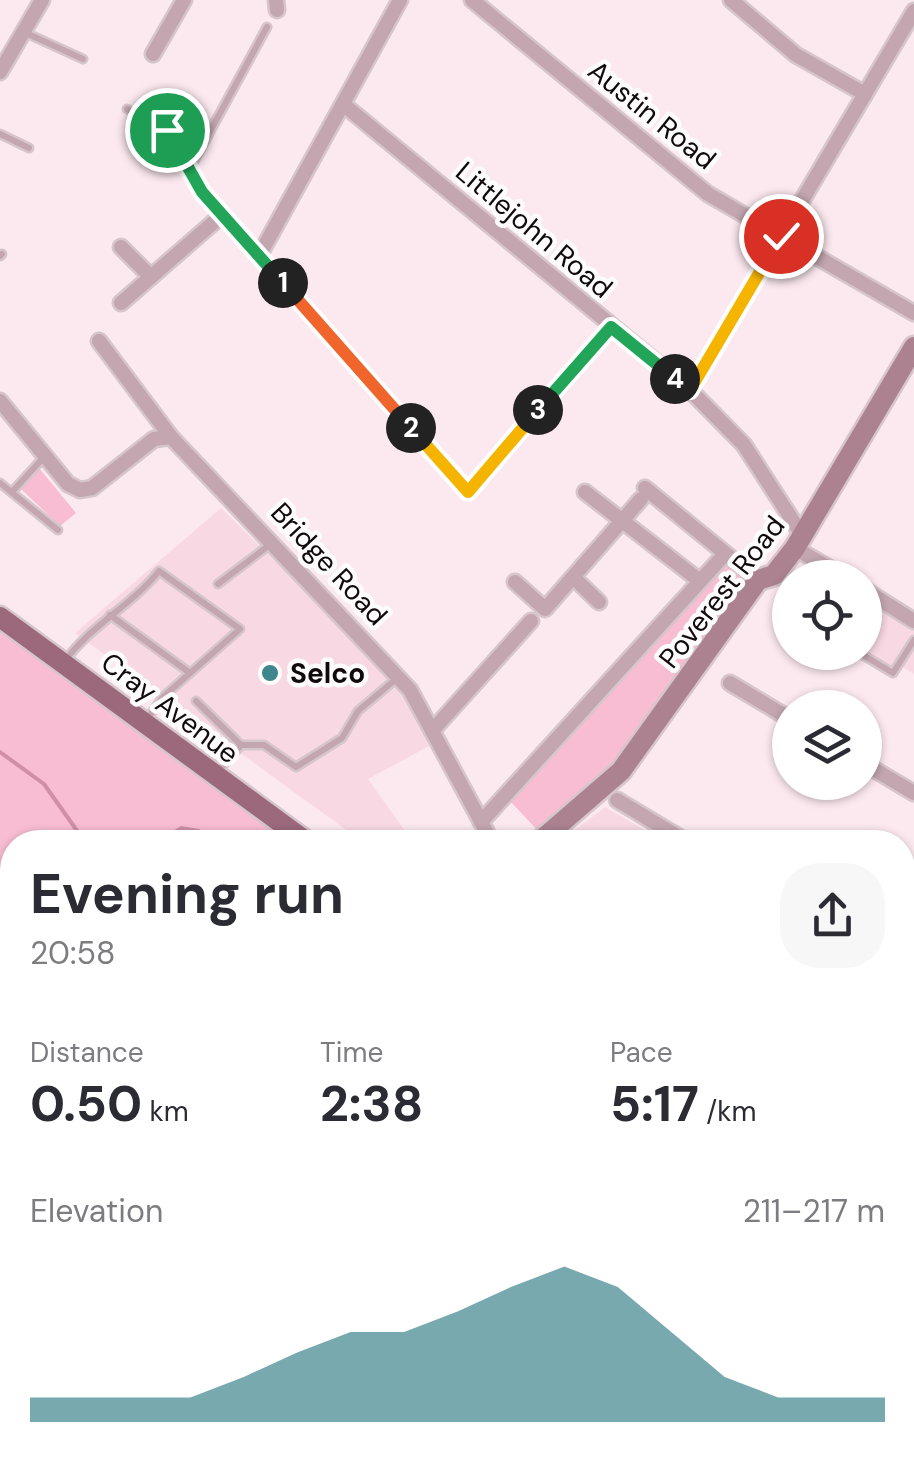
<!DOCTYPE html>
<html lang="en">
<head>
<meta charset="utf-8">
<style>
  :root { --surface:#fff; --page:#f7f7f7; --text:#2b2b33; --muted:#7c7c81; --accent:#3e858e }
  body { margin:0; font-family:"DM Sans",sans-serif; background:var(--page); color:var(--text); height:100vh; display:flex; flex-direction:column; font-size:38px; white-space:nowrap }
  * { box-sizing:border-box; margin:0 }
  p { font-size:32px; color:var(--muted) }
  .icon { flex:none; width:55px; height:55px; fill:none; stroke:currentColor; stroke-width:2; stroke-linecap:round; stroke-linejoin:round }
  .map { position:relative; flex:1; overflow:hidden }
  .side { position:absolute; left:0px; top:830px; width:915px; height:642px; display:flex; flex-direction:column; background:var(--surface); border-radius:40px 40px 0 0; box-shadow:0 2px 8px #0004 }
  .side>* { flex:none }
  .buttons { position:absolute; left:772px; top:560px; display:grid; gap:20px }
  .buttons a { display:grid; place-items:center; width:110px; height:110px; border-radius:50%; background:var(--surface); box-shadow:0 2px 8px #0004; font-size:50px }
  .pin { position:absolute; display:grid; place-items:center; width:85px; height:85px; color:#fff; margin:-42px; border:5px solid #fff; border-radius:50%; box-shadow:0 2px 10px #0007 }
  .km { position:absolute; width:50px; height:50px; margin:-25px; border-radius:50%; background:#222; color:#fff; font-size:28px; line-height:50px; text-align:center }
  .round { display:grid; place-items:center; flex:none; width:105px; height:105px; border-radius:40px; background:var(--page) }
  .summary { display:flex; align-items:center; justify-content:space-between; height:170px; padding:0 30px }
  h1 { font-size:55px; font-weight:700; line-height:75px }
  .figures { display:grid; grid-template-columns:repeat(3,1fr); gap:15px; height:170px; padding:10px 30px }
  .figures div { display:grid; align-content:center }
  .figures b { font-size:50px; font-weight:700 }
  .figures small { font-size:28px; font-weight:400 }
  .figures p { font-size:28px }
  .chart { height:280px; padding:20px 30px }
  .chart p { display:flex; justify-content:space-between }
  .chart svg { width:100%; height:180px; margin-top:10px; fill:var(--accent); opacity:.7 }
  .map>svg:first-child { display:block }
</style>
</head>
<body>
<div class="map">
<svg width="914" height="1472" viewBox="0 0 914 1472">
  <rect width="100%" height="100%" fill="#fce9ef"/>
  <g fill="#f8d9e3">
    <path d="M221,508L335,620L404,698L429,746L368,779L413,842H363L75,633Z"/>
    <path d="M865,598L914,630V674L901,666L896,673L861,653L865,652Z"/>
    <path d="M605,807L665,842H560Z"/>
    <path d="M903,985L914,992V1178L903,1171Z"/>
    <path d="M903,1250L914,1256V1472H524L512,1460H902Z"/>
    <path d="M58,1460H110L134,1471L51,1472Z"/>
  </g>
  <g fill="#f8bdd2">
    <path d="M39,468L76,513L60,526L21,489Z"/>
    <path d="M723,563L751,583L606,779L540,833L511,802Z"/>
    <path d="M0,630L286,842H12V1108L0,1095Z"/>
    <path d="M268,1460H512L524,1472H264Z"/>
  </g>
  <path fill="#cf90a7" d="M181,826L199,829L221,842H154Z"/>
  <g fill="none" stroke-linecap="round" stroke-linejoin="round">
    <g stroke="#cf90a7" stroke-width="4">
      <path d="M0,752L44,784L85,842"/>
      <path d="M423,1460L435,1472"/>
    </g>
    <g stroke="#d6c5cb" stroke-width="11">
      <g id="lane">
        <path d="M26,33L83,59"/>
        <path d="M127,109L167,130L201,191"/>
        <path d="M0,134L29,148"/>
        <path d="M189,170L267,27"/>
        <path d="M0,256L2,254"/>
        <path d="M0,483L58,530"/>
        <path d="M12,492L44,457"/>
        <path d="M218,584L272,543"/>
        <path d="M110,615L190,673"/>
        <path d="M858,652L893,673L914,640"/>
        <path d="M64,662C91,625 131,606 159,571L240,629L163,697L148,718"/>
        <path d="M196,701L241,745"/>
        <path d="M218,771L241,745H264L296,767L342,738L358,711L396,679"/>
        <path d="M911,1016L914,1018"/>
        <path d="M0,1225L12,1236"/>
        <path d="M522,1460L543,1472"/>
        <path d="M674,1460L693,1472"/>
      </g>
    </g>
    <g stroke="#d6c5cb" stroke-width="19">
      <g id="street">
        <path d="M276,0L277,10"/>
        <path d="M472,0L708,194L914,313"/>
        <path d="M731,0L796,55L865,94"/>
        <path d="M153,54L184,0"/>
        <path d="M0,72L42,0"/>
        <path d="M344,105L690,390L744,445L802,535"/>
        <path d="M202,192L468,492L611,327"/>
        <path d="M121,247L151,277"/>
        <path d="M259,256L400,0"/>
        <path d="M121,303L222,215"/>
        <path d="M99,341L171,437L410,690L492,842"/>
        <path d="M690,390L914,11"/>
        <path d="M0,401L68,484L80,490L92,488L154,439L171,437"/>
        <path d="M645,488L758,580"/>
        <path d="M585,492L700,581"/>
        <path d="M795,548L846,578"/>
        <path d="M574,578L599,602"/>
        <path d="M515,582L545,609L641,499"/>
        <path d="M865,590L914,621"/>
        <path d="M730,683L790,719"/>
        <path d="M432,731L531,621"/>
        <path d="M865,764L914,793"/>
        <path d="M617,800L687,842"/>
        <path d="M481,822L724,555"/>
        <path d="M902,971L914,977"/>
        <path d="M0,1271L12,1268"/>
        <path d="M902,1414L914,1395"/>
        <path d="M875,1460L881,1472"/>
      </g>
    </g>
    <g stroke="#d6c5cb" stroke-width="25">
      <g id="secondary">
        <path d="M539,842L621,771L758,580L774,575L795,548L914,347"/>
        <path d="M0,1105L12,1118"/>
        <path d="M0,1185L12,1169"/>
        <path d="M0,1408L12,1413"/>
        <path d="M135,1460L168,1472"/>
      </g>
    </g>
    <g stroke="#d6c5cb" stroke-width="25">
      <g id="primary">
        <path d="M0,617L307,842"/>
        <path d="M902,1209L914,1216"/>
      </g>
    </g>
    <use href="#lane" stroke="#c3a6b0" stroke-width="6"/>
    <use href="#street" stroke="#c3a6b0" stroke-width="14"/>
    <use href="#secondary" stroke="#ac8291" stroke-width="20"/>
    <use href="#primary" stroke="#9b697b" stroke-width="20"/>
  </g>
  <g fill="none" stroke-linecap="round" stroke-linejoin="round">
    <g stroke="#fff" stroke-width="20">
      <path id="split-1" d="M167,130L202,192L283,283"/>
    </g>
    <g stroke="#fff" stroke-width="20">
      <path id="split-2" d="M283,283L411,428"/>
    </g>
    <g stroke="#fff" stroke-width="20">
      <path id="split-3" d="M411,428L468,492L538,410"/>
    </g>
    <g stroke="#fff" stroke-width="20">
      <path id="split-4" d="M538,410L611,327L675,379"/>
    </g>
    <g stroke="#fff" stroke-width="20">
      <path id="split-5" d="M675,379L690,390L781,236"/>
    </g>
    <use href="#split-1" stroke="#22a559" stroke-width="12"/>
    <use href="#split-2" stroke="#f0652b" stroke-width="12"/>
    <use href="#split-3" stroke="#f5b400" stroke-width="12"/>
    <use href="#split-4" stroke="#22a559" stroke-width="12"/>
    <use href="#split-5" stroke="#f5b400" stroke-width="12"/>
  </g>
  <circle fill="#3e858e" stroke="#fcfcfc" stroke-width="4" cx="270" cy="673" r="10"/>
  <g text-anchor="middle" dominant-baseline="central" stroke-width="9" stroke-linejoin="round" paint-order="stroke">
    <g font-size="28" fill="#110a0c" stroke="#fcfcfc">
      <text transform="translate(652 115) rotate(39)">Austin Road</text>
      <text transform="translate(534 230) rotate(40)">Littlejohn Road</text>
      <text transform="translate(329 564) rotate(47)">Bridge Road</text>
      <text transform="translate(722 592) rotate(-52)">Poverest Road</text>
      <text transform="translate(170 708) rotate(37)">Cray Avenue</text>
    </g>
    <g font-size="28" font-weight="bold" fill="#110a0c" stroke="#fcfcfc" text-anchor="start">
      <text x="290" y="673">Selco</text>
    </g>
  </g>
</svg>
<div class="buttons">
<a><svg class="icon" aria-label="locate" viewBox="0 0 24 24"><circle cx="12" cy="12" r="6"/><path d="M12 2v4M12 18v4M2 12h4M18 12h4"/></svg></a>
<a><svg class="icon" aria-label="layers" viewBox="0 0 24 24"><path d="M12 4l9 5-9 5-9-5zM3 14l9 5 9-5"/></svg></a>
</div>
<div class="pin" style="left:167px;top:130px;background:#1e9e55"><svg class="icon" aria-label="arrive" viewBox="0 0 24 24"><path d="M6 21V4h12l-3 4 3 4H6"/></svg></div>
<div class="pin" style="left:781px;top:236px;background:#d93025"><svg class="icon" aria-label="check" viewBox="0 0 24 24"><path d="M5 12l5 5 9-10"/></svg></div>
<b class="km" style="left:283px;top:283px">1</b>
<b class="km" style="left:411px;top:428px">2</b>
<b class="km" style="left:538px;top:410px">3</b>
<b class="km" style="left:675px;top:379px">4</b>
<section class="side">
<div class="summary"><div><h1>Evening run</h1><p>20:58</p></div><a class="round"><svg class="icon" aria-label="share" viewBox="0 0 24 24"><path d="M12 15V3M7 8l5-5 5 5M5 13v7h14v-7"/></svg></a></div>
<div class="figures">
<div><p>Distance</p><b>0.50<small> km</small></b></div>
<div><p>Time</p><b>2:38</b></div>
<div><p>Pace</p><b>5:17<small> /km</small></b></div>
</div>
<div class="chart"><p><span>Elevation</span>211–217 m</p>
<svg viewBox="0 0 160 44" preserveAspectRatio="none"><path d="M0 44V38L10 38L20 38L30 38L40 33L50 27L60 22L70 22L80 17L90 11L100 6L110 11L120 22L130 33L140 38L150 38L160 38V44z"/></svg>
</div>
</section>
</div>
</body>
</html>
